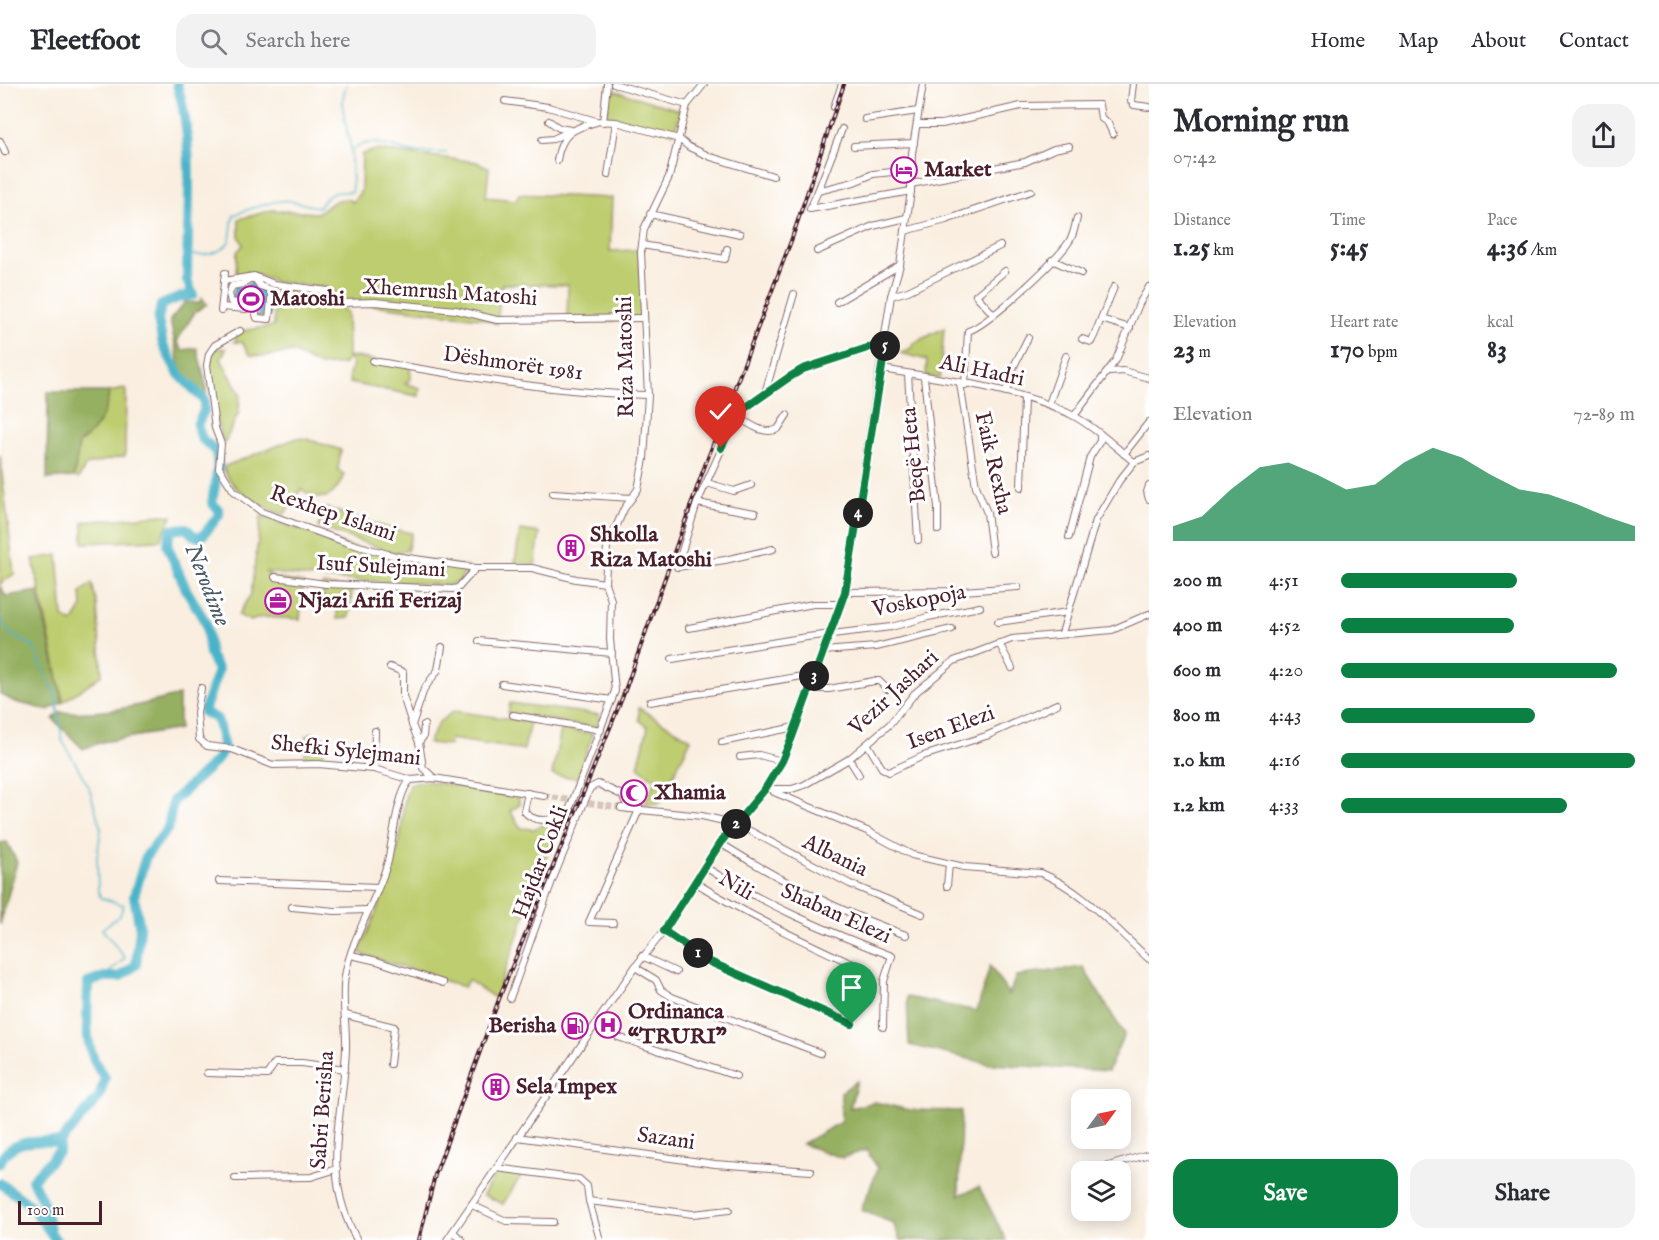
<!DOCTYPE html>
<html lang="en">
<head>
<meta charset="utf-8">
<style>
  :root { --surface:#fff; --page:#f2f2f3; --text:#2b2b33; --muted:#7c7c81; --line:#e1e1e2; --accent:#0b8043 }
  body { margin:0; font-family:"IM FELL English",serif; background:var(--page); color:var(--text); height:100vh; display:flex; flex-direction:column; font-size:22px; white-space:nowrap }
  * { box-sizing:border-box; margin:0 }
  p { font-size:20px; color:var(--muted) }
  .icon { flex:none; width:33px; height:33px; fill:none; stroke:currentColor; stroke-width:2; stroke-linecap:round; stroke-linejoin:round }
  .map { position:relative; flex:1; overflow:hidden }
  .details { display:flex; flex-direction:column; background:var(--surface); width:510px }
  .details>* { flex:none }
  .needle { width:39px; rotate:57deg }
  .controls { position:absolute; left:1071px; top:1005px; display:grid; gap:12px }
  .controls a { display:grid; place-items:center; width:60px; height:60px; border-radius:12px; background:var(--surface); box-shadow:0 3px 15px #0003; font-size:30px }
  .scale { position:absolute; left:18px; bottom:15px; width:84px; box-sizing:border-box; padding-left:6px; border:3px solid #4a1f2b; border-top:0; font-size:16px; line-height:21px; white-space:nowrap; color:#4a1f2b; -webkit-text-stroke:4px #fff; paint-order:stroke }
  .pin { position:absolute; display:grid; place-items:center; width:51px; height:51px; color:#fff; margin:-62px -26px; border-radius:50% 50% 50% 0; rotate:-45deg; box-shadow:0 0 6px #0007 }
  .pin .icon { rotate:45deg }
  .km { position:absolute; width:30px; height:30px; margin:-15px; border-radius:50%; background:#222; color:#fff; font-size:16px; line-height:30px; text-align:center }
  .round { display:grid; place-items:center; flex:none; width:63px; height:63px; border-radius:18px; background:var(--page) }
  .headline { display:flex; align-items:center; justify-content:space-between; height:102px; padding:0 24px }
  h1 { font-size:33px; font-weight:700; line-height:45px }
  .metrics { display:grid; grid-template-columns:repeat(3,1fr); gap:9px; height:102px; padding:6px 24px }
  .metrics div { display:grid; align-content:center }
  .metrics b { font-size:26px; font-weight:700 }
  .metrics small { font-size:16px; font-weight:400 }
  .metrics p { font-size:16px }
  .chart { height:168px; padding:12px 24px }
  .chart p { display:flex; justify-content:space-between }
  .chart svg { width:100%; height:108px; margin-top:6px; fill:var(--accent); opacity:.7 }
  .primary-button { display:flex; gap:12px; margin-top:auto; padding:12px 24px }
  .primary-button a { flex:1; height:69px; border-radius:18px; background:var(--accent); color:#fff; font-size:24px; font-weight:700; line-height:69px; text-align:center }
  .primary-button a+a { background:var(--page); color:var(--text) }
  ul { padding:0 24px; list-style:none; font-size:20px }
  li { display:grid; grid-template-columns:96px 72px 1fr; align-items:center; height:45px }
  li i { height:15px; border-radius:8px; background:var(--accent) }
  header { display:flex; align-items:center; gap:36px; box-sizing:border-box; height:84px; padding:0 30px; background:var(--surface); border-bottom:2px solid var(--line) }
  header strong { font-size:28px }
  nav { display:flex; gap:33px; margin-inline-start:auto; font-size:21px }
  .search { width:420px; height:54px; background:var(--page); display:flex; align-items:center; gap:15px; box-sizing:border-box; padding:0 21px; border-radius:18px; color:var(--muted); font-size:22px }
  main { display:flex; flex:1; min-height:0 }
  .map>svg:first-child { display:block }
</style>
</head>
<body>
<header>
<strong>Fleetfoot</strong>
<div class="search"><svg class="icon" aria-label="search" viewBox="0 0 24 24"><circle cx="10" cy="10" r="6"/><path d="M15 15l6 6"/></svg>Search here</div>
<nav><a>Home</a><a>Map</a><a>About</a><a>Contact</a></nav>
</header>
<main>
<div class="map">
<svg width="1149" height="1156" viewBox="0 0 1149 1156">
  <rect width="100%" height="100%" fill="#fff"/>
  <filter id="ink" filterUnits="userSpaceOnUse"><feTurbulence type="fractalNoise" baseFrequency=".0167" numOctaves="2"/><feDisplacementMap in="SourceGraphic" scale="12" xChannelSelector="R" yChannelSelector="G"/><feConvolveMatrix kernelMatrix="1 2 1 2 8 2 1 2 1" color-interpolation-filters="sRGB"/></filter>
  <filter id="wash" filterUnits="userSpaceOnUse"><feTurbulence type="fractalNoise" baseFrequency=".008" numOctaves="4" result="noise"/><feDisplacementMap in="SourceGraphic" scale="24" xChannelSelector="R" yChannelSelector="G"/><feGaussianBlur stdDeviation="1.35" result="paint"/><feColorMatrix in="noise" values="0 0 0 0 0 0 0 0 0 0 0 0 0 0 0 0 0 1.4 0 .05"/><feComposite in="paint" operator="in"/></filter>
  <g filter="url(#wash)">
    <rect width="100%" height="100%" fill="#f9eedf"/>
    <g fill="#becd6f" stroke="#84764d" stroke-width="1.5">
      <path d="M609,5L682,27L674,48L606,32Z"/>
      <path d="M376,66L477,78L489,84L486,113L516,116L519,110L612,114L610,167L639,166L643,236L567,238L568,201L502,200L497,240L481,234L345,218L328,204L276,198L253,189L236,191L237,168L243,161L239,152V135L272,126L317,129L337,116L347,115L353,118L361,107L362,70Z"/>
      <path d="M275,204L324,211L347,228L348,272L410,282L411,295L405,299L420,304L419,312L350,299L349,290L353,281L348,273L344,280L320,282L293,268L264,272L250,271L242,258H234L240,247L274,242Z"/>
      <path d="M944,244L940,294L926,292L927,276L901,269L913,263L912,260Z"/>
      <path d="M217,264L226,265L221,275L240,310L239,328L224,360C217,342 207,296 210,276C211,272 214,267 217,264Z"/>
      <path d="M126,305L125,372L86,381L79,394L74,393L79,359C96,348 107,328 109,308Z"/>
      <path d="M297,354L307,355L341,366L338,386L344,390C335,414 322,421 301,405L284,431C260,421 231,408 223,383Z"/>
      <path d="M0,371L14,490L0,500Z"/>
      <path d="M326,424L391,445L412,449L407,467L392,468L318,443Z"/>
      <path d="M163,431L172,432L160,456L83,459V438Z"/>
      <path d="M261,432L352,463L468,483L459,498L449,501L326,495L266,488L273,494L303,499L300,535L262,533L251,537L238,531L251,510Z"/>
      <path d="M520,446L540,449L535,481L515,478Z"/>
      <path d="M58,471L63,533L72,539L82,523L81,508L92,499L97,521L102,591L63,618L33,475Z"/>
      <path d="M322,501L352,504L349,534L337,535V515L323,514Z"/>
      <path d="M510,619L600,631L597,644L508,629Z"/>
      <path d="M639,624L691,655L660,719L644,720L656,696L638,683L648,643L639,636Z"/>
      <path d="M454,627L530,638L524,666L450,655L449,661L428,659L439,638Z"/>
      <path d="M561,645L593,650L577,694L552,691Z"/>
      <path d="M311,649L325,654L323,674L305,673L306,653Z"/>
      <path d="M426,697L518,712L520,721L510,727L521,744L533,745L560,735L495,914L468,896L464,903L359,869C374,832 392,794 400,755C403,736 402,718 409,700Z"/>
      <path d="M497,1087L522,1090L503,1120L483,1111Z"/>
    </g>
    <g fill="#96b062" stroke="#706846" stroke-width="1.5">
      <path d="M202,214L207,220L195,228L177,257L182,266L197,264L206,301V313L180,285L170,236L185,218L199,219Z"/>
      <path d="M48,308H109C107,328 96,348 79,359L74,393L47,395Z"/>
      <path d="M0,502L6,512L38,507L63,618L48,626L15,618L0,610Z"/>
      <path d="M179,611V645L102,658L83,665L53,635L60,628C102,631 138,622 179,611Z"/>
      <path d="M7,758L17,778L0,841V759Z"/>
      <path d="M990,882L1009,911L1016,892L1083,883L1124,950L1108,987L990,980L909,961L907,913L977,927Z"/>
      <path d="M857,997L850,1024L875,1018L909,1026L961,1027L959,1111L979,1103L1006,1156H900L893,1139L861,1126L878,1084L866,1066L842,1074L802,1060L841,1038V1008Z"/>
    </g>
    <path fill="#4ab3c9" stroke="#4a697a" stroke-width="1.5" d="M252,197L269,205L270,232L261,233L257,230V221L232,217L235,202L244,203Z"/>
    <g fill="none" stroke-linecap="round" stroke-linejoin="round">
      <g stroke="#4ab3c9" stroke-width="1.5">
        <path d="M347,0C337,21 348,44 351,66"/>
        <path d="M187,171C200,172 225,171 230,155C232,147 231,139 234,131C246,126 278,114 291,117C301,119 308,122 319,123C329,108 335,107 352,108L351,66C371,51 390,64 412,68C423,69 435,68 446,69"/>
        <path d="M0,532L10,550L33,562L56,613L62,656L89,703L101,745L97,773L98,807L101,814L124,821L120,831L102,845L125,874L104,893"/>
      </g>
      <g stroke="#4ab3c9" stroke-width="10">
        <path d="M0,1079C10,1054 36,1057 60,1058L99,1013L105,994C81,964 88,934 88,899L104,893H120L136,881L140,845L134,812L146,772L168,744L173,717L216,677L224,664L217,635L204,628L218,586L210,571L206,539L186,505L167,461L171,446L186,444L193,451L201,454L219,431L218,425L212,419L218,382L216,367L202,355L197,341L204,327V316L178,289L163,261L158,236L161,221L180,213L193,211L187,196C187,132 196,61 177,0"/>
        <path d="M0,1099L30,1121L56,1156"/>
        <path d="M50,1145L44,1120L32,1096L59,1067L60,1058"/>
      </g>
    </g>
  </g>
  <g filter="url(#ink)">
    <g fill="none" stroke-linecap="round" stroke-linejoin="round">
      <path stroke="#d6c5bb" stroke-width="6" stroke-dasharray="6 3" stroke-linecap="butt" d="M544,712L621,724"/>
      <g stroke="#87676a" stroke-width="8">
        <g id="minor">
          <path d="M614,0L687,21"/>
          <path d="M1133,0L1131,17L1134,21L1149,23"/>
          <path d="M505,17L548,23L596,37L616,38L679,55L689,63L711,73L773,92"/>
          <path d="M834,23L842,0"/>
          <path d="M865,35L918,27"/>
          <path d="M549,37L559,44L571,46"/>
          <path d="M603,38L607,0"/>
          <path d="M917,40H942L1021,22L1099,21L1101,34L1108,39L1113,50"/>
          <path d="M542,56L553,55L570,47"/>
          <path d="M0,57L5,68"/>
          <path d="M854,62L914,59"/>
          <path d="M557,76C561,51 572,44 596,38"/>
          <path d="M911,86L873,90L854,98L818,107L810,125L911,107"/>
          <path d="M608,91L616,38"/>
          <path d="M911,100L1025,78L1054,65L1069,62"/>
          <path d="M818,107L842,45"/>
          <path d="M650,130L740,150"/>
          <path d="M905,147L946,136L1031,107"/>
          <path d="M642,161L725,175L727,165"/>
          <path d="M817,167L873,142L906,134"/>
          <path d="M1052,176L1081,189"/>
          <path d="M249,195H255L260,202L272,206L269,235L257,234L254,222L231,218L229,210L232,202L243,200Z"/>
          <path d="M224,197L254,192L274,200L328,207L341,219L375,218L456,226L497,236L644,234"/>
          <path d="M891,212L908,207L1000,162"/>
          <path d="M837,218L900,181"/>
          <path d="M222,223L246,225"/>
          <path d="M221,227L225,189"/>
          <path d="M993,230L976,211L1005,187"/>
          <path d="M1101,235L1130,244"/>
          <path d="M240,247L215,261L209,270L207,281L215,344L221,360L219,384L234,407L262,428L348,459L395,472L476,484H532L576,495L605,499"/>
          <path d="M1082,255L1091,258L1094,252L1114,203"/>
          <path d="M373,277C464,292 556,309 648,311"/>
          <path d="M881,285C938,294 1022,305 1072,331C1095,343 1114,362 1134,378"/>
          <path d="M1110,288L1123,287L1149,294"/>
          <path d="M908,290L918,456"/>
          <path d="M924,293L938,423V446"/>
          <path d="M960,299L976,402L987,429L992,468"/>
          <path d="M965,301L968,247C988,241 1059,175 1070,156C1074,150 1075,141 1077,134"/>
          <path d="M1006,308L1012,286L1028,254"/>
          <path d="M765,309L794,210"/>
          <path d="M1049,320L1066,272"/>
          <path d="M736,332C749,339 763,352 778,345L787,331"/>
          <path d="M1074,332L1116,276L1139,220L1149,203"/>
          <path d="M1124,370L1149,338"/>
          <path d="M1134,378L1149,372"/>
          <path d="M707,399L734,407L751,401"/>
          <path d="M1149,402L1147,408L1149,415"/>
          <path d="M1021,403L1024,313"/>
          <path d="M553,409L632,414"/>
          <path d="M697,419L755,429"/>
          <path d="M1069,453L1090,373L1100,357V350"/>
          <path d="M773,465L725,476L677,483L697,419L738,329L803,285L886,258"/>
          <path d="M275,493L326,500L453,505L458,504L476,484"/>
          <path d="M845,508L963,507L1018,503"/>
          <path d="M998,538L1068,528"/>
          <path d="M689,544L813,520H840"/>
          <path d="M1062,549L1096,436L1119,397L1134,378"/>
          <path d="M479,557L612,569"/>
          <path d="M999,559L1012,584"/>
          <path d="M823,567L876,563L952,545"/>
          <path d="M672,575L807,553L891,543L928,533L980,523"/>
          <path d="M390,583L403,588V612L412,640"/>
          <path d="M502,600L612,616"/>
          <path d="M201,604L197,629L199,655L207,662L232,665L273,681L318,680L374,685L411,696L434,694L544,712"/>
          <path d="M809,605H829L874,597H879L887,605"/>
          <path d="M650,618L814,590"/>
          <path d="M513,631L601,646"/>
          <path d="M419,658L423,653L424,641"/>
          <path d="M722,658L795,643"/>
          <path d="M868,661L882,684L889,688L923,672L986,652L1057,620"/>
          <path d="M740,673L759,671L782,677"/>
          <path d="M849,675L859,691"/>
          <path d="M374,685L375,647"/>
          <path d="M434,694L423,684L419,658L412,641L424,605L438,586L442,563"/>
          <path d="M765,705H792L804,701L849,675L890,640L915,609L954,577L1012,555L1112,546L1149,530"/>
          <path d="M774,708L867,747L912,771L964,783L1041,789C1083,806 1116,846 1149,875"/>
          <path d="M528,709L524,727C535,741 554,736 568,729L615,607L610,555L611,516L605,499L606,483L607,463L624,425L638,405L644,375L648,311L641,168L644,145L669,93L687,21L704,0"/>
          <path d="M621,724L702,732L737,740L850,800L922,830"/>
          <path d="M720,759C779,796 840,828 906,851"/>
          <path d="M705,783C764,820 826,847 892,872L884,897L883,943"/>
          <path d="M219,797L378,803"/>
          <path d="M696,799C748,831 801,857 857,882"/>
          <path d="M947,802L949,780"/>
          <path d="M292,823L335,827L367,826"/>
          <path d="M613,839L589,838L639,726"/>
          <path d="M664,847L710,878L852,940"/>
          <path d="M351,871L377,877L443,899"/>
          <path d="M642,872L676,888"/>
          <path d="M635,883L656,896L661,906L672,913L820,969"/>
          <path d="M510,914L552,797L590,704L598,700L622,711L629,725"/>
          <path d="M346,931L394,943L390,980"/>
          <path d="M599,936L615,944L618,953L736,992"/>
          <path d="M207,989L267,991L275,979H302L345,985"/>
          <path d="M517,1053L715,1080L811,1087"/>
          <path d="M497,1084L579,1095L587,1102L589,1117L693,1130L729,1126"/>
          <path d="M1091,1087L1149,1070"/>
          <path d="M235,1094L311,1093L337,1085"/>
          <path d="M589,1117L600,1156"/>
          <path d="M472,1121L506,1137L553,1138"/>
          <path d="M453,1148L462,1156"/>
          <path d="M357,1156C320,1090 343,1035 346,965C347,941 341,916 345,892C352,851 377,817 388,777C392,759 398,705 411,696"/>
          <path d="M447,1156L635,883L664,847L720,759L762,710L782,677L845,508L891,212L900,181L911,107L912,69L923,0"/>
        </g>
      </g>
      <use href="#minor" stroke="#fff" stroke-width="6"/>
      <g stroke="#4a1f2b" stroke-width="4">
        <path id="rail" d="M419,1156L435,1091L502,907L623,612L704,384L791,157L844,0"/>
      </g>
      <use href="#rail" stroke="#fff" stroke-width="1.5" stroke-dasharray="4.5" stroke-linecap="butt"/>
    </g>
  </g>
  <g fill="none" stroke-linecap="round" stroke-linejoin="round" filter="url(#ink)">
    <g stroke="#fff" stroke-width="12">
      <path id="route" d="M721,364L738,329L788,294L803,285L886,258L845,508L792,653L782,677L765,705L720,759L664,847L710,878L852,940"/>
    </g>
    <use href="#route" stroke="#0b8043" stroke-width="8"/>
  </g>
  <defs>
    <g id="hotel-ring" transform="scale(1.35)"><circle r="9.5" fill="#fff" stroke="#b5179e" stroke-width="1.5"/><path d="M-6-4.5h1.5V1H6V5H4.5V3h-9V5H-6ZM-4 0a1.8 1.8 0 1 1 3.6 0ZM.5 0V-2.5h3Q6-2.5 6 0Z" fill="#b5179e"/></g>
    <g id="stadium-ring" transform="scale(1.35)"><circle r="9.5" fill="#fff" stroke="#b5179e" stroke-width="1.5"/><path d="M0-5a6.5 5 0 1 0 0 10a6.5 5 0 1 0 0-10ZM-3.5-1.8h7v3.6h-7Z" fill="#b5179e"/></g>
    <g id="building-ring" transform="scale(1.35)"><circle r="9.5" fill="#fff" stroke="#b5179e" stroke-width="1.5"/><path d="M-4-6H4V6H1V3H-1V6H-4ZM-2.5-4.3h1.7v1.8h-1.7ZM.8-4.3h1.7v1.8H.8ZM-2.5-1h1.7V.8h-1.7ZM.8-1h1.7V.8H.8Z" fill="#b5179e"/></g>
    <g id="office-ring" transform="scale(1.35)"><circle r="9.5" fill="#fff" stroke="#b5179e" stroke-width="1.5"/><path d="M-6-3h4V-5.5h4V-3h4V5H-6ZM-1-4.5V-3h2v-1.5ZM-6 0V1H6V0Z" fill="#b5179e"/></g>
    <g id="mosque-ring" transform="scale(1.35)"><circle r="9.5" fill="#fff" stroke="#b5179e" stroke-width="1.5"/><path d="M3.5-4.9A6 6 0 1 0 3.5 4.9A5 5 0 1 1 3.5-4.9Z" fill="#b5179e"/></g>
    <g id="hospital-ring" transform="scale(1.35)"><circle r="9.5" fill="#fff" stroke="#b5179e" stroke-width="1.5"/><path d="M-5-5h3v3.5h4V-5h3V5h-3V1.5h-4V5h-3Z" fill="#b5179e"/></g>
    <g id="fuel-ring" transform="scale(1.35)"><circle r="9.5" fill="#fff" stroke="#b5179e" stroke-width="1.5"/><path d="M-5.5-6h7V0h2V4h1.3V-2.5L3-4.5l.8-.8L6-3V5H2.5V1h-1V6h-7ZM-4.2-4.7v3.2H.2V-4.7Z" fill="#b5179e"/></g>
  </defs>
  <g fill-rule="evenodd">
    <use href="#hotel-ring" x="904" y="86"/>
    <use href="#stadium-ring" x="251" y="215"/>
    <use href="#building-ring" x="571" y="464"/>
    <use href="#office-ring" x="278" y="517"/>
    <use href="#mosque-ring" x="634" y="709"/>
    <use href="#hospital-ring" x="608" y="941"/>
    <use href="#fuel-ring" x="575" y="942"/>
    <use href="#building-ring" x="496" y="1003"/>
  </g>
  <g text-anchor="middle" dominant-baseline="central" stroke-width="6" stroke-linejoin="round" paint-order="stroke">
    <g font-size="22" font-weight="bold" fill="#4a1f2b" stroke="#fff" text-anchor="start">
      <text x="924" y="86">Market</text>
      <text x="270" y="215">Matoshi</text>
      <text x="590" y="451">Shkolla<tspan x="590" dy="25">Riza Matoshi</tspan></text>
      <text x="298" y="517">Njazi Arifi Ferizaj</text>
      <text x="654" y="709">Xhamia</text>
      <text x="628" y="928">Ordinanca<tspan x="628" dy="25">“TRURI”</tspan></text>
      <text x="556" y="942" text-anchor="end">Berisha</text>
      <text x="516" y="1003">Sela Impex</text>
    </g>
    <g font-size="22" fill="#4a1f2b" stroke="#fff">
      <text transform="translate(450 209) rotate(4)">Xhemrush Matoshi</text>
      <text transform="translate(626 273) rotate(-91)">Riza Matoshi</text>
      <text transform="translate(513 280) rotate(8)">Dëshmorët 1981</text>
      <text transform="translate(982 287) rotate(12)">Ali Hadri</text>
      <text transform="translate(914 371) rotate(-96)">Beqë Heta</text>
      <text transform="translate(993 379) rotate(77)">Faik Rexha</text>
      <text transform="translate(333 430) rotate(19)">Rexhep Islami</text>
      <text transform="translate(381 483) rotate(3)">Isuf Sulejmani</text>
      <text transform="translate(919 517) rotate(-11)">Voskopoja</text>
      <text transform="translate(894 609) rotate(-43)">Vezir Jashari</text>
      <text transform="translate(951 644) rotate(-20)">Isen Elezi</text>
      <text transform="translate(346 667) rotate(6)">Shefki Sylejmani</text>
      <text transform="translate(835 772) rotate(26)">Albania</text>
      <text transform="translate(541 778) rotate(-69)">Hajdar Cokli</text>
      <text transform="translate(736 802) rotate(31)">Nili</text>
      <text transform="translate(836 830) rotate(24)">Shaban Elezi</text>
      <text transform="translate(323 1026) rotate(-86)">Sabri Berisha</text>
      <text transform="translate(666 1055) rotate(8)">Sazani</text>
    </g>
    <g font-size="24" font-style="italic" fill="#4a5a6a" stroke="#fff">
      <text transform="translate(207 501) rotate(68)">Nerodime</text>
    </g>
  </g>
</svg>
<div class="controls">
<a><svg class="needle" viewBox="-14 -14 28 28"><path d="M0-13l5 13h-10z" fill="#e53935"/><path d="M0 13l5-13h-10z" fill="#7c7c81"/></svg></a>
<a><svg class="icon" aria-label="layers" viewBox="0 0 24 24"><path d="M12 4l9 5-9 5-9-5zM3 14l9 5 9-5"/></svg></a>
</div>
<div class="scale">100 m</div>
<div class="pin" style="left:852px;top:940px;background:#1e9e55"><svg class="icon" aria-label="arrive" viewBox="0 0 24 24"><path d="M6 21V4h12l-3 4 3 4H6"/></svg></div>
<div class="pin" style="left:721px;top:364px;background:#d93025"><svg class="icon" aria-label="check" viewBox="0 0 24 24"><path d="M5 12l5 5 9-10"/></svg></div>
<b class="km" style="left:698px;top:869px">1</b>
<b class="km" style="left:736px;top:740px">2</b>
<b class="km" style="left:814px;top:592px">3</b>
<b class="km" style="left:858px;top:429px">4</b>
<b class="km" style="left:885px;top:262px">5</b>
</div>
<section class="details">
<div class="headline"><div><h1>Morning run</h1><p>07:42</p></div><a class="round"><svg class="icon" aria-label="share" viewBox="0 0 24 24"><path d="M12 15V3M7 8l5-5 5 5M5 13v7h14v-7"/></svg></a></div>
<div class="metrics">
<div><p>Distance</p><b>1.25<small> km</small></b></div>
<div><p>Time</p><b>5:45</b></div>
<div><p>Pace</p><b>4:36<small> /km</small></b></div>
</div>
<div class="metrics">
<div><p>Elevation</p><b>23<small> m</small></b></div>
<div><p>Heart rate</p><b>170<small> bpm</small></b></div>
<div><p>kcal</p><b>83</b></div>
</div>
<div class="chart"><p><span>Elevation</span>72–89 m</p>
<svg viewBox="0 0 160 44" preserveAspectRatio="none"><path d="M0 44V38L10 34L20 23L30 14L40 12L50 17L60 23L70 21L80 12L90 6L100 10L110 17L120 23L130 25L140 29L150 34L160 38V44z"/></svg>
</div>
<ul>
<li><b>200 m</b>4:51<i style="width:60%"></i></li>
<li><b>400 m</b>4:52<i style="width:59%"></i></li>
<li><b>600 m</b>4:20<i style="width:94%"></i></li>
<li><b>800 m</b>4:43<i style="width:66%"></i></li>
<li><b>1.0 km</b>4:16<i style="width:100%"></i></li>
<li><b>1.2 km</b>4:33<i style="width:77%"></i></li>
</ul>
<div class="primary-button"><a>Save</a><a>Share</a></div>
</section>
</main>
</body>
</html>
